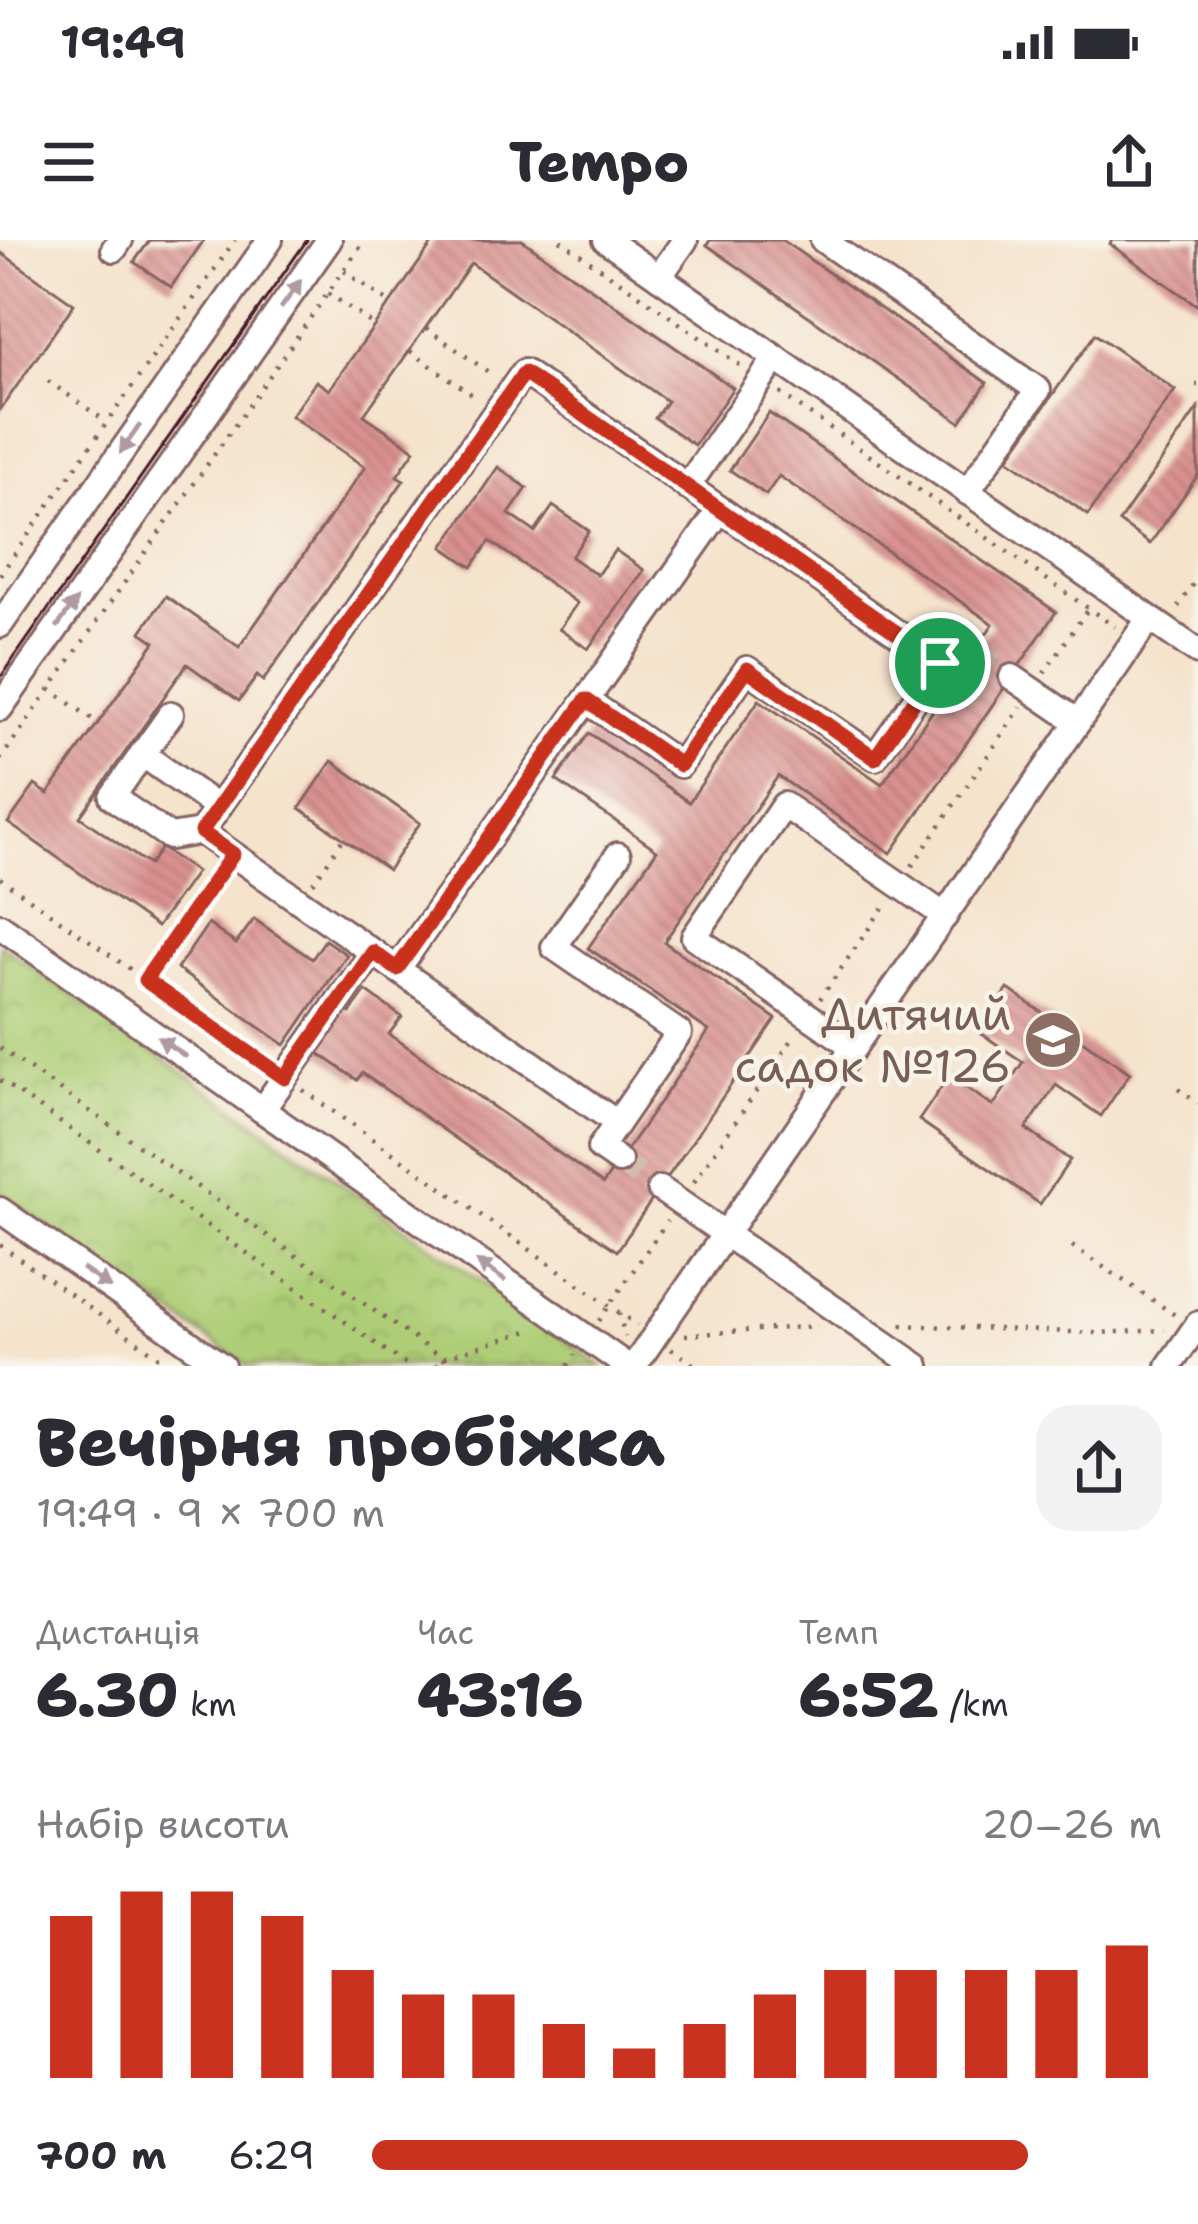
<!DOCTYPE html>
<html lang="uk">
<head>
<meta charset="utf-8">
<style>
  :root { --surface:#fff; --page:#f2f2f3; --text:#2b2b33; --muted:#7c7c81; --accent:#c8321e }
  body { margin:0; font-family:"Shantell Sans",sans-serif; background:var(--page); color:var(--text); height:100vh; display:flex; flex-direction:column; font-size:45px; white-space:nowrap }
  * { box-sizing:border-box; margin:0 }
  p { font-size:39px; color:var(--muted) }
  .icon { flex:none; width:66px; height:66px; fill:none; stroke:currentColor; stroke-width:2; stroke-linecap:round; stroke-linejoin:round }
  .map { position:relative; height:1126px; overflow:hidden }
  .sheet { display:flex; flex-direction:column; background:var(--surface); flex:1 }
  .sheet>* { flex:none }
  .pin { position:absolute; display:grid; place-items:center; width:102px; height:102px; color:#fff; margin:-51px; border:6px solid #fff; border-radius:50%; box-shadow:0 3px 12px #0007 }
  .round { display:grid; place-items:center; flex:none; width:126px; height:126px; border-radius:36px; background:var(--page) }
  .overview { display:flex; align-items:center; justify-content:space-between; height:204px; padding:0 36px }
  h1 { font-size:66px; font-weight:800; line-height:90px }
  .metrics { display:grid; grid-template-columns:repeat(3,1fr); gap:18px; height:204px; padding:12px 36px }
  .metrics div { display:grid; align-content:center }
  .metrics b { font-size:60px; font-weight:800 }
  .metrics small { font-size:33px; font-weight:400 }
  .metrics p { font-size:33px }
  .chart { height:336px; padding:24px 36px }
  .chart p { display:flex; justify-content:space-between }
  .chart svg { width:100%; height:216px; margin-top:12px; stroke:var(--accent); stroke-width:6 }
  ul { padding:0 36px; list-style:none; font-size:39px }
  li { display:grid; grid-template-columns:192px 144px 1fr; align-items:center; height:90px }
  li i { height:30px; border-radius:15px; background:var(--accent) }
  .status { display:flex; justify-content:space-between; align-items:center; height:84px; padding:0 60px; background:var(--surface); direction:ltr }
  .status svg { height:33px; fill:currentColor }
  header { display:flex; justify-content:space-between; align-items:center; height:156px; padding:0 36px; background:var(--surface); font-size:54px; font-weight:800 }
  .map>svg:first-child { display:block }
</style>
</head>
<body>
<div class="status"><b>19:49</b><svg viewBox="0 0 49 12"><path d="M0 12V9h3v3zM5 12V6h3v6zM10 12V3h3v9zM15 12V0h3v12zM26 1h20v11H26zM47 4h2v5h-2z"/></svg></div>
<header><svg class="icon" aria-label="menu" viewBox="0 0 24 24"><path d="M4 6h16M4 12h16M4 18h16"/></svg>Tempo<svg class="icon" aria-label="share" viewBox="0 0 24 24"><path d="M12 15V3M7 8l5-5 5 5M5 13v7h14v-7"/></svg></header>
<div class="map">
<svg width="1198" height="1126" viewBox="0 0 1198 1126">
  <defs>
    <pattern id="park-crowns" width="20" height="18" patternUnits="userSpaceOnUse" patternTransform="scale(3)"><rect width="20" height="18" fill="#adce76"/><path d="M2 6a3 3 0 1 1 6 0M12 15a3 3 0 1 1 6 0" fill="none" stroke="#96b066"/></pattern>
    <pattern id="building-back-hatch" width="6" height="6" patternUnits="userSpaceOnUse" patternTransform="scale(3)"><rect width="6" height="6" fill="#da9290"/><path d="M-1 5l2 2M0 0l6 6M5-1l2 2" fill="none" stroke="#b37776"/></pattern>
  </defs>
  <rect width="100%" height="100%" fill="#f7f3e8"/>
  <filter id="ink" filterUnits="userSpaceOnUse"><feTurbulence type="fractalNoise" baseFrequency=".00833" numOctaves="2"/><feDisplacementMap in="SourceGraphic" scale="24" xChannelSelector="R" yChannelSelector="G"/><feConvolveMatrix kernelMatrix="1 2 1 2 8 2 1 2 1" color-interpolation-filters="sRGB"/></filter>
  <filter id="wash" filterUnits="userSpaceOnUse"><feTurbulence type="fractalNoise" baseFrequency=".004" numOctaves="4" result="noise"/><feDisplacementMap in="SourceGraphic" scale="48" xChannelSelector="R" yChannelSelector="G"/><feGaussianBlur stdDeviation="2.7" result="paint"/><feColorMatrix in="noise" values="0 0 0 0 0 0 0 0 0 0 0 0 0 0 0 0 0 1.4 0 .05"/><feComposite in="paint" operator="in"/></filter>
  <g filter="url(#wash)">
    <rect width="100%" height="100%" fill="#f5e3cc"/>
    <path fill="url(#park-crowns)" stroke="#7c7650" stroke-width="3" d="M0,704L602,1126H247L0,953Z"/>
    <g id="blocks">
      <g fill="url(#building-back-hatch)">
        <path d="M150,0H204L171,47L134,22Z"/>
        <path d="M435,0H522L733,148L694,205L655,178L667,161L471,23L364,175L415,210L397,236L404,240L263,441L257,436L239,461L187,424L80,577L149,625L161,608L196,632L157,687L8,583L35,545L48,554L155,402L141,392L166,356L239,407L365,227L291,176L316,141L329,150Z"/>
        <path d="M710,0H782L987,143L960,182L707,5Z"/>
        <path d="M1112,0H1198V66L1110,4Z"/>
        <path d="M0,12L74,64L0,170Z"/>
        <path d="M1095,94L1175,150L1088,275L1008,219Z"/>
        <path d="M1198,168V235L1150,304L1119,282Z"/>
        <path d="M769,173L1056,372L891,613L778,536L664,702L776,779L617,1011L362,833L357,840L314,810L343,768L350,773L366,751L402,777L389,794L603,944L709,791L588,708L657,610L556,540L589,493L689,562L759,460L882,544L993,384L779,236L766,255L730,230Z"/>
        <path d="M498,227L527,248L509,274L535,292L553,266L589,291L571,317L597,335L615,310L644,330L588,409L559,389L577,363L490,301L472,327L443,307Z"/>
        <path d="M332,521L420,583L388,630L300,568Z"/>
        <path d="M254,679L312,719L325,700L347,715L285,805L177,729L208,684L236,704Z"/>
        <path d="M1008,749L1130,833L1101,876L1056,845L1026,889L1070,920L1040,964L919,880L949,836L993,866L1023,822L979,792Z"/>
      </g>
    </g>
  </g>
  <g filter="url(#ink)">
    <use href="#blocks" fill-opacity="0" stroke="#866463" stroke-width="3"/>
    <g fill="none" stroke-linecap="round" stroke-linejoin="round">
      <g stroke="#d3bcac" stroke-width="24" stroke-dasharray="24 12" stroke-linecap="butt">
        <path d="M974,411L1012,437"/>
        <path d="M619,921L660,949"/>
      </g>
      <g stroke="#866463" stroke-width="30">
        <g id="minor">
          <path d="M606,0L1198,412"/>
          <path d="M823,0L1038,150L967,252"/>
          <path d="M114,9L120,0"/>
          <path d="M659,37L685,0"/>
          <path d="M687,247L776,118"/>
          <path d="M0,385L270,0"/>
          <path d="M1012,437L1078,482"/>
          <path d="M586,460L680,525L747,429L875,517L957,399L974,411"/>
          <path d="M0,468L329,0"/>
          <path d="M171,474L112,557L170,597L201,592L524,132L940,423"/>
          <path d="M142,514L218,568"/>
          <path d="M201,592L617,883"/>
          <path d="M618,615L554,707L679,793L600,908L619,921"/>
          <path d="M0,686L627,1126"/>
          <path d="M397,729L720,270"/>
          <path d="M854,807L694,697L784,565L945,676"/>
          <path d="M262,870L373,712"/>
          <path d="M660,949L917,1126"/>
          <path d="M0,970L222,1126"/>
          <path d="M634,1126L1149,379"/>
          <path d="M1169,1126L1198,1084"/>
        </g>
      </g>
      <g stroke="#866463" stroke-width="4.5" stroke-dasharray="3 9" stroke-linecap="butt">
        <path d="M560,0L741,126"/>
        <path d="M344,31L390,63"/>
        <path d="M328,53L375,86"/>
        <path d="M426,88L494,136"/>
        <path d="M410,111L477,158"/>
        <path d="M48,141L107,182"/>
        <path d="M1196,145H1198"/>
        <path d="M780,153L1115,387"/>
        <path d="M0,335L235,0"/>
        <path d="M1178,367L1198,337"/>
        <path d="M1044,433L1088,369"/>
        <path d="M50,449L98,483"/>
        <path d="M0,520L365,0"/>
        <path d="M912,626L1021,467"/>
        <path d="M0,638L264,823"/>
        <path d="M313,643L344,598"/>
        <path d="M145,740L220,634"/>
        <path d="M820,759L885,665"/>
        <path d="M0,808L453,1126"/>
        <path d="M0,840L408,1126"/>
        <path d="M1178,849L1198,863"/>
        <path d="M303,850L637,1085"/>
        <path d="M694,942L796,794"/>
        <path d="M0,1005L172,1126"/>
        <path d="M1072,1006L1175,1075"/>
        <path d="M619,1073L625,1097"/>
        <path d="M599,1081L667,981"/>
        <path d="M901,1085L1093,1093L1165,1090"/>
        <path d="M685,1095L817,1086"/>
        <path d="M671,1109L696,1126"/>
        <path d="M436,1126L442,1118L535,1089"/>
        <path d="M568,1126L575,1115"/>
      </g>
      <use href="#minor" stroke="#fff" stroke-width="24"/>
      <path stroke="#4a1f2b" stroke-width="3" d="M0,438L307,0"/>
    </g>
    <defs><path id="oneway-solid" d="M-6-.8H1V-3.2L6.5 0L1 3.2V.8H-6Z" transform="scale(3)"/></defs>
    <g fill="#ae9aa0">
      <use href="#oneway-solid" transform="translate(291 54) rotate(-55)"/>
      <use href="#oneway-solid" transform="translate(130 199) rotate(125)"/>
      <use href="#oneway-solid" transform="translate(67 373) rotate(-55)"/>
      <use href="#oneway-solid" transform="translate(172 807) rotate(-145)"/>
      <use href="#oneway-solid" transform="translate(491 1031) rotate(-145)"/>
      <use href="#oneway-solid" transform="translate(96 1038) rotate(35)"/>
    </g>
  </g>
  <g fill="none" stroke-linecap="round" stroke-linejoin="round" filter="url(#ink)">
    <g stroke="#fff" stroke-width="24">
      <path id="route" d="M524,133L940,423L875,518L747,429L680,525L586,460L397,729L373,712L285,838L145,740L233,614L201,592Z"/>
    </g>
    <use href="#route" stroke="#c8321e" stroke-width="15"/>
  </g>
  <defs>
    <g id="school-disc" transform="scale(3)"><circle r="9.5" fill="#8d6e63" stroke="#f7f3e8"/><path d="M0-5L7-2L0 1L-7-2ZM-4 1L0 2.5L4 1V4Q0 6-4 4Z" fill="#fff"/></g>
  </defs>
  <g fill-rule="evenodd">
    <use href="#school-disc" x="1053" y="800"/>
  </g>
  <g text-anchor="middle" dominant-baseline="central" stroke-width="9" stroke-linejoin="round" paint-order="stroke">
    <g font-size="45" fill="#785e54" stroke="#f7f3e8" text-anchor="end">
      <text x="1011" y="774">Дитячий<tspan x="1011" dy="52">садок №126</tspan></text>
    </g>
  </g>
</svg>
<div class="pin" style="left:940px;top:423px;background:#1e9e55"><svg class="icon" aria-label="arrive" viewBox="0 0 24 24"><path d="M6 21V4h12l-3 4 3 4H6"/></svg></div>
</div>
<section class="sheet">
<div class="overview"><div><h1>Вечірня пробіжка</h1><p>19:49 · 9 × 700 m</p></div><a class="round"><svg class="icon" aria-label="share" viewBox="0 0 24 24"><path d="M12 15V3M7 8l5-5 5 5M5 13v7h14v-7"/></svg></a></div>
<div class="metrics">
<div><p>Дистанція</p><b>6.30<small> km</small></b></div>
<div><p>Час</p><b>43:16</b></div>
<div><p>Темп</p><b>6:52<small> /km</small></b></div>
</div>
<div class="chart"><p><span>Набір висоти</span>20–26 m</p>
<svg viewBox="0 0 160 44" preserveAspectRatio="none"><path d="M5 44V11M15 44V6M25 44V6M35 44V11M45 44V22M55 44V27M65 44V27M75 44V33M85 44V38M95 44V33M105 44V27M115 44V22M125 44V22M135 44V22M145 44V22M155 44V17"/></svg>
</div>
<ul>
<li><b>700 m</b>6:29<i style="width:83%"></i></li>
</ul>
</section>
</body>
</html>
